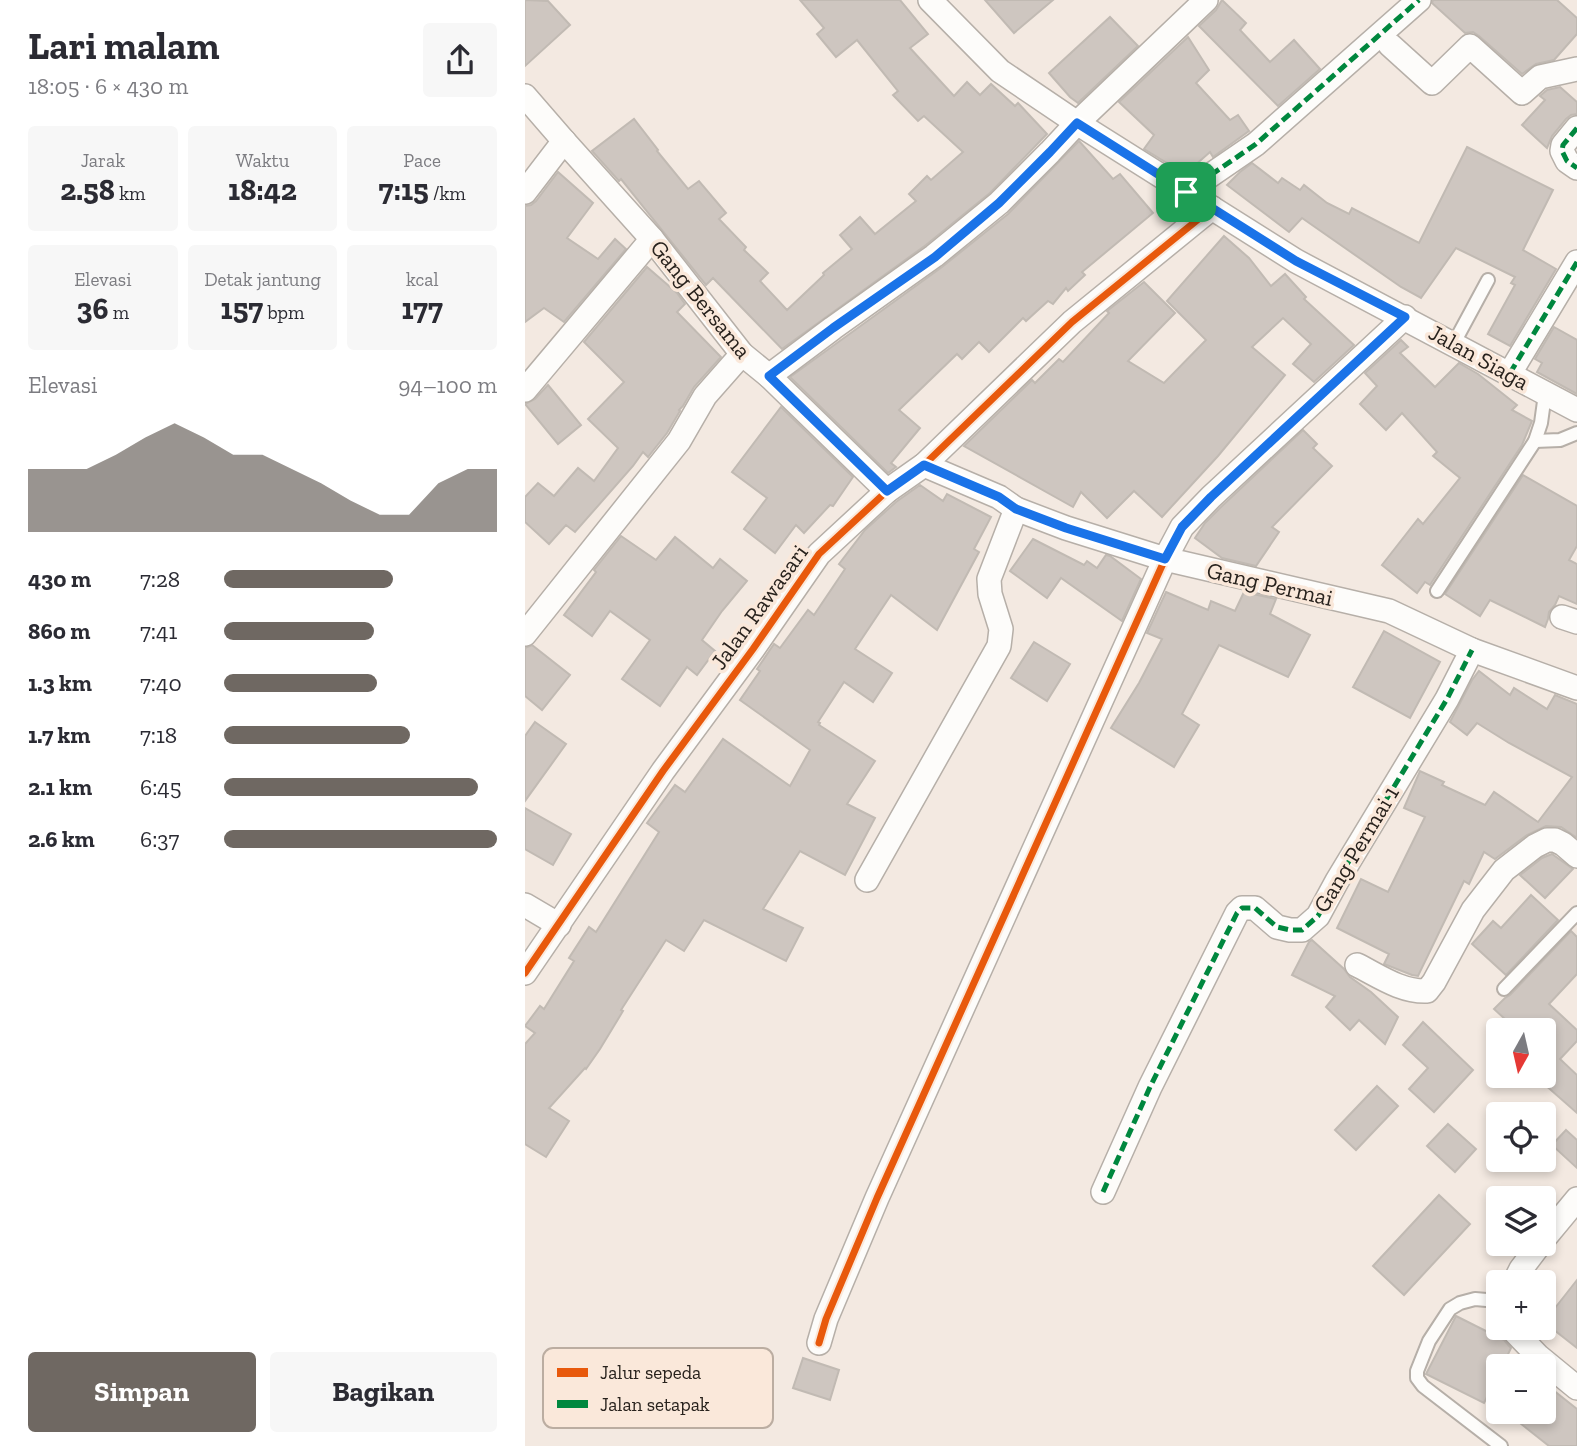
<!DOCTYPE html>
<html lang="id">
<head>
<meta charset="utf-8">
<style>
  :root { --surface:#fff; --page:#f7f7f7; --text:#2b2b33; --muted:#7c7c81; --accent:#6f6862 }
  body { margin:0; font-family:"Zilla Slab",serif; background:var(--page); color:var(--text); height:100vh; display:flex; flex-direction:column; font-size:26px; white-space:nowrap }
  * { box-sizing:border-box; margin:0 }
  p { font-size:23px; color:var(--muted) }
  .icon { flex:none; width:38px; height:38px; fill:none; stroke:currentColor; stroke-width:2; stroke-linecap:round; stroke-linejoin:round }
  .map { position:relative; flex:1; overflow:hidden }
  .sheet { display:flex; flex-direction:column; background:var(--surface); width:525px }
  .sheet>* { flex:none }
  .needle { width:46px; rotate:188deg }
  .tools { position:absolute; left:961px; top:1018px; display:grid; gap:14px }
  .tools a { display:grid; place-items:center; width:70px; height:70px; border-radius:7px; background:var(--surface); box-shadow:0 4px 10px #0003; font-size:35px }
  .pin { position:absolute; display:grid; place-items:center; width:60px; height:60px; color:#fff; margin:-30px; border-radius:14px; box-shadow:0 4px 10px #0006 }
  .round { display:grid; place-items:center; flex:none; width:74px; height:74px; border-radius:7px; background:var(--page) }
  .overview { display:flex; align-items:center; justify-content:space-between; height:119px; padding:0 28px }
  h1 { font-size:38px; font-weight:800; line-height:52px }
  .figures { display:grid; grid-template-columns:repeat(3,1fr); gap:10px; height:119px; padding:7px 28px }
  .figures div { display:grid; align-content:center; border-radius:7px; background:var(--page); text-align:center }
  .figures b { font-size:30px; font-weight:800 }
  .figures small { font-size:19px; font-weight:400 }
  .figures p { font-size:19px }
  .chart { height:196px; padding:14px 28px }
  .chart p { display:flex; justify-content:space-between }
  .chart svg { width:100%; height:126px; margin-top:7px; fill:var(--accent); opacity:.7 }
  .primary-button { display:flex; gap:14px; margin-top:auto; padding:14px 28px }
  .primary-button a { flex:1; height:80px; border-radius:7px; background:var(--accent); color:#fff; font-size:28px; font-weight:800; line-height:80px; text-align:center }
  .primary-button a+a { background:var(--page); color:var(--text) }
  ul { padding:0 28px; list-style:none; font-size:23px }
  li { display:grid; grid-template-columns:112px 84px 1fr; align-items:center; height:52px }
  li i { height:18px; border-radius:9px; background:var(--accent) }
  main { display:flex; flex:1; min-height:0 }
  .map>svg:first-child { display:block }
</style>
</head>
<body>
<main>
<section class="sheet">
<div class="overview"><div><h1>Lari malam</h1><p>18:05 · 6 × 430 m</p></div><a class="round"><svg class="icon" aria-label="share" viewBox="0 0 24 24"><path d="M12 15V3M7 8l5-5 5 5M5 13v7h14v-7"/></svg></a></div>
<div class="figures">
<div><p>Jarak</p><b>2.58<small> km</small></b></div>
<div><p>Waktu</p><b>18:42</b></div>
<div><p>Pace</p><b>7:15<small> /km</small></b></div>
</div>
<div class="figures">
<div><p>Elevasi</p><b>36<small> m</small></b></div>
<div><p>Detak jantung</p><b>157<small> bpm</small></b></div>
<div><p>kcal</p><b>177</b></div>
</div>
<div class="chart"><p><span>Elevasi</span>94–100 m</p>
<svg viewBox="0 0 160 44" preserveAspectRatio="none"><path d="M0 44V22L10 22L20 22L30 17L40 11L50 6L60 11L70 17L80 17L90 22L100 27L110 33L120 38L130 38L140 27L150 22L160 22V44z"/></svg>
</div>
<ul>
<li><b>430 m</b>7:28<i style="width:62%"></i></li>
<li><b>860 m</b>7:41<i style="width:55%"></i></li>
<li><b>1.3 km</b>7:40<i style="width:56%"></i></li>
<li><b>1.7 km</b>7:18<i style="width:68%"></i></li>
<li><b>2.1 km</b>6:45<i style="width:93%"></i></li>
<li><b>2.6 km</b>6:37<i style="width:100%"></i></li>
</ul>
<div class="primary-button"><a>Simpan</a><a>Bagikan</a></div>
</section>
<div class="map">
<svg width="1052" height="1446" viewBox="0 0 1052 1446">
  <rect width="100%" height="100%" fill="#f3e9e1"/>
  <g fill="#cec6c0" stroke="#c1bab3" stroke-width="2">
    <path d="M0,0L23,1L45,25L0,66Z"/>
    <path d="M275,0H375L403,34L385,48L429,96L442,82L455,95L466,84L490,106L493,103L522,134L465,193L401,245L257,349L188,278L181,285L96,179L94,181L67,151L109,119L133,150L132,151L163,189L174,181L201,213L194,219L221,247L219,250L243,273L235,281L262,310L299,275L298,273L327,249L315,235L335,217L350,234L391,201L384,194L402,176L406,180L438,152L399,116L393,121L368,95L373,91L332,40L311,57L292,34L299,28Z"/>
    <path d="M460,0H528L489,33Z"/>
    <path d="M697,0L721,23L715,30L745,62L769,40L795,69L753,106L674,26L691,10Z"/>
    <path d="M908,0H1032L1052,18V34L1029,60L1011,64L997,74L954,36L948,32L940,33L907,3Z"/>
    <path d="M585,17L613,46L553,103L545,97L524,73Z"/>
    <path d="M663,37L684,70L671,83L705,120L713,115L724,131L688,157L685,152L660,174L619,149L629,135L594,102Z"/>
    <path d="M1035,87L1052,102V114L1046,115L1041,119L1027,136L1022,148L997,125L1020,100L1015,96L1022,90Z"/>
    <path d="M554,141L588,179L595,174L628,213L557,272L560,275L543,291L541,288L528,304L523,301L501,321L498,318L464,352L454,342L437,359L432,354L374,410L395,428L366,463L371,467L363,473L265,377L417,267L483,214Z"/>
    <path d="M942,147L1028,190L998,250L1031,269L985,346L963,334L990,285L986,283L990,277L931,248L896,298L876,287L777,218L764,232L702,185L715,172L727,163L753,183L757,178L775,190L779,185L802,203L824,214L827,208L894,243Z"/>
    <path d="M33,172L68,203L42,238L73,259L90,239L101,249L39,322L19,308L0,322V206L6,205L11,201Z"/>
    <path d="M699,236L724,258L746,286L760,274L781,297L779,299L829,345L789,382L768,364L786,344L758,318L727,347L760,375L693,456L637,517L609,491L582,518L556,492L548,507L439,446L507,380L510,383L534,359L538,362L584,313L582,311L619,282L650,313L603,361L639,383L681,340L642,301Z"/>
    <path d="M122,267L152,293L160,304L152,312L196,357L169,387L158,406L154,410L155,411L142,433L123,457L118,452L108,466L50,532L41,525L24,544L0,522V497L13,483L29,496L53,468L69,481L93,448L63,419L99,382L59,342Z"/>
    <path d="M1029,327L1052,340V394L1012,372L1017,363L1010,359Z"/>
    <path d="M876,340L883,347L875,353L910,387L934,363L953,374L992,405L987,410L1007,421L997,445L905,585L900,582L892,593L857,565L893,519L898,524L935,478L908,456L912,452L877,413L861,430L835,404L852,386L840,373Z"/>
    <path d="M23,385L56,425L33,444L0,404L10,399Z"/>
    <path d="M256,407L328,477L308,506L305,505L279,533L271,525L250,553L219,529L242,498L207,472Z"/>
    <path d="M778,430L792,444L788,448L807,466L747,527L754,532L731,566L697,558L670,538L680,523L696,507Z"/>
    <path d="M998,475L1052,506V546L1044,560L1052,564V604L1034,596L1030,605L1024,612L1023,619L1020,627L965,600L955,616L920,594Z"/>
    <path d="M395,485L418,501L422,494L466,517L449,549L454,552L412,630L366,595L330,649L367,673L348,702L319,682L293,722L295,723L294,725L350,761L322,804L350,818L320,875L275,851L238,909L278,928L261,961L179,920L159,951L141,940L96,1010L98,1011L75,1049L61,1069L60,1068L24,1108L44,1121L21,1157L0,1144V1044L10,1033L0,1026L15,1006L19,1009L49,961L44,958L64,927L71,932L134,832L122,823L150,785L160,792L198,739L265,786L285,750L215,700L235,671L232,669L249,644L255,648L283,610L289,615L320,569L314,564L340,530L371,502Z"/>
    <path d="M96,536L131,560L150,537L188,568L195,559L222,581L197,611L177,640L190,651L172,675L162,667L135,706L97,679L125,640L85,611L67,636L39,615L71,572L69,570Z"/>
    <path d="M508,539L559,565L562,561L572,568L581,555L585,556L616,579L597,621L536,578L522,598L485,571Z"/>
    <path d="M641,592L683,610L686,601L710,611L719,592L751,599L745,614L785,635L763,677L694,645L657,714L674,725L649,767L586,728L614,683L637,639L622,633Z"/>
    <path d="M859,631L915,662L885,718L828,687Z"/>
    <path d="M509,642L545,664L522,701L486,678Z"/>
    <path d="M7,645L45,675L17,710L0,696V648Z"/>
    <path d="M954,671L985,695L989,688L1022,709L1030,695L1052,704V838L1036,827L1021,826L1002,835L970,859L959,852L944,884L939,881L893,976L887,975L859,964L864,954L812,928L836,879L863,892L900,817L879,808L895,771L919,782L917,785L960,805L969,792L1013,822L1047,777L984,743L952,723L942,735L925,722L947,680Z"/>
    <path d="M10,722L41,744L0,801V736Z"/>
    <path d="M0,808L46,834L28,865L0,849Z"/>
    <path d="M1027,854L1048,869L1020,898L995,875L1017,858Z"/>
    <path d="M1006,895L1033,920L981,975L947,944L968,921L976,928Z"/>
    <path d="M1046,931L1052,937V974L1024,1004L1052,1030V1041L1035,1059L1052,1075V1113L1018,1083V1031H993L969,1009L980,998L985,995Z"/>
    <path d="M787,940L819,969L825,977L846,992L873,1017L860,1044L834,1020L825,1030L801,1007L810,996L767,975L784,942Z"/>
    <path d="M898,1022L948,1070L909,1112L884,1089L903,1068L878,1045Z"/>
    <path d="M852,1086L873,1106L831,1150L810,1130Z"/>
    <path d="M923,1124L951,1149L930,1172L902,1146Z"/>
    <path d="M1041,1130L1052,1140V1168L1027,1145Z"/>
    <path d="M914,1195L945,1224L879,1295L848,1266Z"/>
    <path d="M1052,1280V1348L1019,1322Z"/>
    <path d="M931,1316L979,1340L986,1348L977,1367H973V1405L962,1397L959,1403L901,1374Z"/>
    <path d="M278,1358L314,1370L305,1400L268,1388Z"/>
    <path d="M1018,1382L1052,1409V1446H1024L981,1412H1018Z"/>
  </g>
  <g fill="none" stroke-linecap="round" stroke-linejoin="round">
    <g stroke="#b6afa8" stroke-width="16">
      <g id="service">
        <path d="M929,343L963,280"/>
        <path d="M1010,441L1035,440L1052,433"/>
        <path d="M912,591L1010,441L1016,423L1020,394"/>
        <path d="M979,989L1052,913"/>
        <path d="M973,1301L950,1299L935,1303L925,1309L904,1341L892,1371V1378L898,1386L976,1446"/>
      </g>
    </g>
    <g stroke="#b6afa8" stroke-width="26">
      <g id="minor">
        <path d="M405,0L475,71L552,123L771,261L1052,410"/>
        <path d="M865,45L907,83L945,46L997,93L1015,77L1052,69"/>
        <path d="M0,96L39,141L127,239L217,354L244,376L362,491"/>
        <path d="M1052,128L1038,145L1037,151L1042,161L1052,168"/>
        <path d="M0,192L39,141"/>
        <path d="M661,192L731,144L894,0"/>
        <path d="M985,373L1052,262"/>
        <path d="M244,376L308,328L409,256L474,203L525,152L552,123L681,0"/>
        <path d="M0,390L127,239"/>
        <path d="M399,465L474,497L491,509L541,528L640,559L864,611L947,650L1052,688"/>
        <path d="M1037,617L1052,622"/>
        <path d="M0,634L154,441L180,396L217,354"/>
        <path d="M342,880L474,646L476,629L465,594L464,579L491,509"/>
        <path d="M0,905L34,925"/>
        <path d="M832,965C854,976 876,992 902,991L909,982L948,910L979,870L1010,846L1022,840H1030L1038,844L1052,856"/>
        <path d="M0,973L138,771L228,649L294,554L362,491L399,465L547,322L687,208"/>
        <path d="M578,1192L625,1087L712,913L717,908H730L752,927L765,930H777L793,916L812,881L922,699L947,650"/>
        <path d="M1018,1240L1052,1199"/>
        <path d="M989,1283L996,1269L1015,1244"/>
        <path d="M988,1328L989,1331L1013,1356L1052,1388"/>
        <path d="M294,1343L301,1319L352,1198L640,559L657,527L686,497L880,317"/>
      </g>
    </g>
    <use href="#service" stroke="#fdfcfa" stroke-width="12"/>
    <use href="#minor" stroke="#fdfcfa" stroke-width="23"/>
    <g stroke="#00873e" stroke-width="5" stroke-dasharray="10 5" stroke-linecap="butt">
      <path d="M1052,128L1038,145L1037,151L1042,161L1052,168"/>
      <path d="M661,192L731,144L894,0"/>
      <path d="M985,373L1052,262"/>
      <path d="M578,1192L625,1087L712,913L717,908H730L752,927L765,930H777L793,916L812,881L922,699L947,650"/>
    </g>
    <g stroke="#fae8da" stroke-width="11">
      <g id="cycleway">
        <path d="M0,973L138,771L228,649L294,554L362,491L399,465L547,322L687,208"/>
        <path d="M294,1343L301,1319L352,1198L640,559L657,527L686,497L880,317"/>
      </g>
    </g>
    <use href="#cycleway" stroke="#e8590c" stroke-width="7"/>
  </g>
  <g fill="none" stroke-linecap="round" stroke-linejoin="round">
    <g stroke="#fff" stroke-width="14">
      <path id="route" d="M552,123L771,261L880,317L686,497L657,527L640,559L541,528L491,509L474,497L399,465L362,491L244,376L308,328L410,257L474,203L525,152Z"/>
    </g>
    <use href="#route" stroke="#1a73e8" stroke-width="9"/>
  </g>
  <g text-anchor="middle" dominant-baseline="central" stroke-width="7" stroke-linejoin="round" paint-order="stroke">
    <g font-size="23" fill="#28221d" stroke="#fae8da">
      <text transform="translate(176 299) rotate(51)">Gang Bersama</text>
      <text transform="translate(954 357) rotate(29)">Jalan Siaga</text>
      <text transform="translate(745 584) rotate(13)">Gang Permai</text>
      <text transform="translate(234 607) rotate(-54)">Jalan Rawasari</text>
      <text transform="translate(831 849) rotate(-59)">Gang Permai 1</text>
    </g>
  </g>
  <rect x="18" y="1348" width="230" height="80" rx="10" fill="#fae8da" stroke="#bbada1" stroke-width="2"/>
  <rect x="32" y="1368" width="31" height="9" fill="#e8590c"/>
  <rect x="32" y="1400" width="31" height="8" fill="#00873e"/>
  <g font-size="19" fill="#28221d">
    <text x="75" y="1379">Jalur sepeda</text>
    <text x="75" y="1411">Jalan setapak</text>
  </g>
</svg>
<div class="tools">
<a><svg class="needle" viewBox="-14 -14 28 28"><path d="M0-13l5 13h-10z" fill="#e53935"/><path d="M0 13l5-13h-10z" fill="#7c7c81"/></svg></a>
<a><svg class="icon" aria-label="locate" viewBox="0 0 24 24"><circle cx="12" cy="12" r="6"/><path d="M12 2v4M12 18v4M2 12h4M18 12h4"/></svg></a>
<a><svg class="icon" aria-label="layers" viewBox="0 0 24 24"><path d="M12 4l9 5-9 5-9-5zM3 14l9 5 9-5"/></svg></a>
<a>+</a>
<a>−</a>
</div>
<div class="pin" style="left:661px;top:192px;background:#1e9e55"><svg class="icon" aria-label="arrive" viewBox="0 0 24 24"><path d="M6 21V4h12l-3 4 3 4H6"/></svg></div>
</div>
</main>
</body>
</html>
